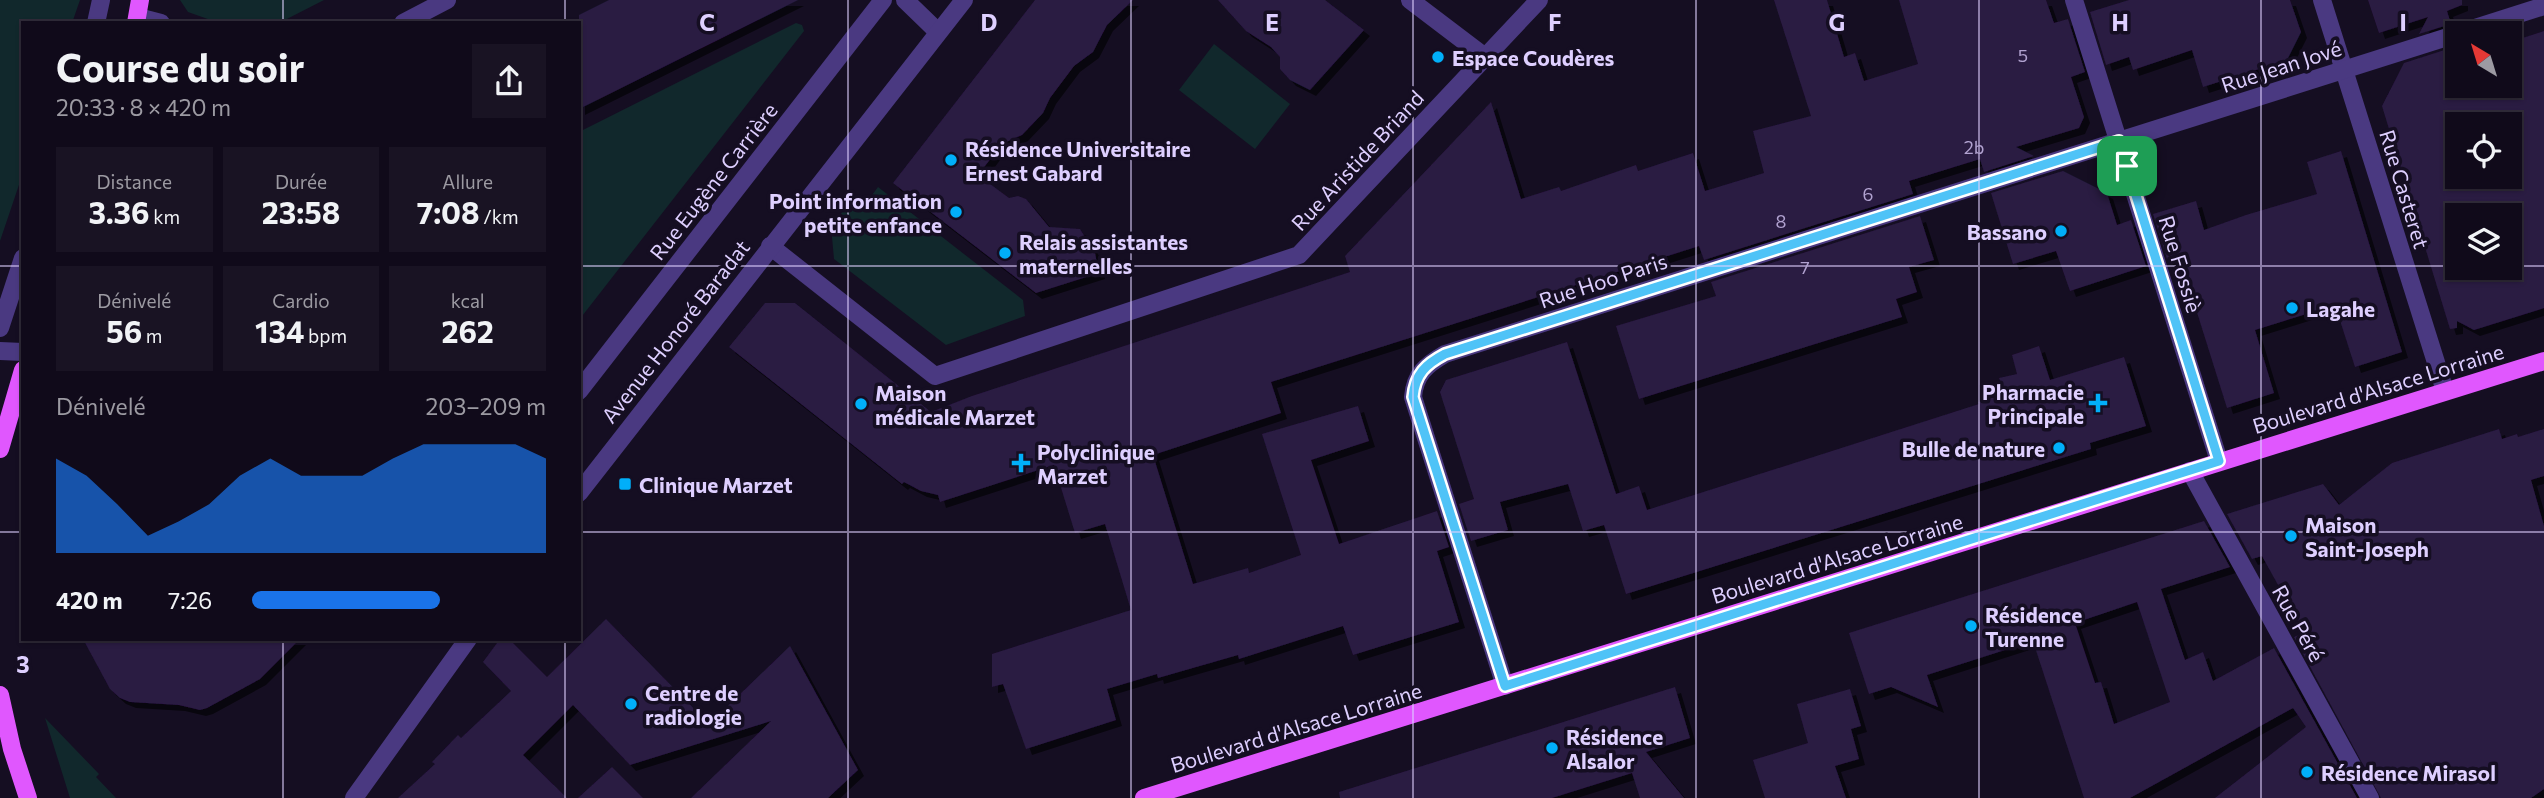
<!DOCTYPE html>
<html lang="fr">
<head>
<meta charset="utf-8">
<style>
  :root { --surface:#100a1a; --page:#191323; --text:#f1f3f6; --muted:#9c9aa2; --line:#302b39; --accent:#1a73e8 }
  body { margin:0; font-family:Commissioner,sans-serif; background:var(--page); color:var(--text); height:100vh; display:flex; flex-direction:column; font-size:26px; white-space:nowrap }
  * { box-sizing:border-box; margin:0 }
  p { font-size:23px; color:var(--muted) }
  .icon { flex:none; width:38px; height:38px; fill:none; stroke:currentColor; stroke-width:2; stroke-linecap:round; stroke-linejoin:round }
  .map { position:relative; flex:1; overflow:hidden }
  .drawer { position:absolute; left:21px; top:21px; width:560px; height:620px; display:flex; flex-direction:column; background:var(--surface); border-radius:0px; box-shadow:0 2px 5px #0004,0 0 0 2px var(--line) }
  .drawer>* { flex:none }
  .needle { width:46px; rotate:322deg }
  .controls { position:absolute; left:2445px; top:21px; display:grid; gap:14px }
  .controls a { display:grid; place-items:center; width:77px; height:77px; border-radius:0px; background:var(--surface); box-shadow:0 2px 5px #0004,0 0 0 2px var(--line); font-size:35px }
  .pin { position:absolute; display:grid; place-items:center; width:60px; height:60px; color:#fff; margin:-30px; border-radius:14px; box-shadow:0 4px 10px #0006 }
  .round { display:grid; place-items:center; flex:none; width:74px; height:74px; border-radius:0px; background:var(--page) }
  .overview { display:flex; align-items:center; justify-content:space-between; height:119px; padding:0 35px }
  h1 { font-size:38px; font-weight:700; line-height:52px }
  .stats { display:grid; grid-template-columns:repeat(3,1fr); gap:10px; height:119px; padding:7px 35px }
  .stats div { display:grid; align-content:center; border-radius:0px; background:var(--page); text-align:center }
  .stats b { font-size:30px; font-weight:700 }
  .stats small { font-size:19px; font-weight:400 }
  .stats p { font-size:19px }
  .chart { height:196px; padding:14px 35px }
  .chart p { display:flex; justify-content:space-between }
  .chart svg { width:100%; height:126px; margin-top:7px; fill:var(--accent); opacity:.7 }
  ul { padding:0 35px; list-style:none; font-size:23px }
  li { display:grid; grid-template-columns:112px 84px 1fr; align-items:center; height:52px }
  li i { height:18px; border-radius:9px; background:var(--accent) }
  .map>svg:first-child { display:block }
</style>
</head>
<body>
<div class="map">
<svg width="2544" height="798" viewBox="0 0 2544 798">
  <defs>
    <filter id="shadow"><feDropShadow dx="6" dy="6" stdDeviation="0" flood-color="#0009"/></filter>
  </defs>
  <rect width="100%" height="100%" fill="#150e22"/>
  <g fill="#11282c">
    <path d="M0,0H80L72,23H23V173L0,241Z"/>
    <path d="M180,0H324L279,23H219L188,12Z"/>
    <path d="M796,23L802,25L804,31L579,320V132Z"/>
    <path d="M1214,44L1290,104L1255,149L1179,90Z"/>
    <path d="M878,187L1023,300L1025,316L946,345L834,259L831,226L850,202L861,210Z"/>
    <path d="M45,718L99,774L96,777L116,798H70Z"/>
  </g>
  <g fill="#2a1a43" fill-rule="evenodd" filter="url(#shadow)">
    <path d="M609,0H798L579,109V15Z"/>
    <path d="M1035,0H1133L1107,25L1093,52L1074,66L1050,98L1043,113L1022,135L1002,144L978,175L1009,198L1018,196L1026,199L1049,227L1080,229L1095,253L1099,273L1036,293L893,183Z"/>
    <path d="M1218,0H1325L1364,30L1310,90L1290,80L1280,69V57L1271,47L1246,31Z"/>
    <path d="M1774,0H1827L1844,57L1855,53L1864,81L1918,64L1899,0H2046L2054,23L2068,19L2085,72L2071,77L2084,117L2079,128L2016,147L2034,156L1984,172L1980,159L1909,181L1913,194L1704,260L1699,246L1271,382L1281,413L1153,455L1193,584L1248,568L1249,573L1301,555L1262,434L1358,406L1369,441L1311,460L1339,544L1437,511L1449,547L1437,551L1459,622L1353,655L1343,626L1239,659L1238,655L1158,678L1157,674L1107,689L1116,720L1026,749L1003,684L992,687V654L1131,610L1105,524L1075,533L1054,465L940,502L938,495L921,491L904,482L902,484L729,347L765,303H795L931,412L972,396L1350,272L1345,256L1491,102L1521,199L1559,187L1561,191L1636,165L1638,171L1693,153L1705,191L1764,173L1753,131L1811,116Z"/>
    <path d="M2129,0H2290L2301,32L2287,60L2203,87L2192,50L2133,70L2129,57L2106,65L2090,12Z"/>
    <path d="M2368,0H2462V5L2447,11L2451,24L2419,34L2428,17L2379,33Z"/>
    <path d="M2544,31V308L2474,330L2457,321V328L2450,329L2382,106L2404,63L2457,46V86H2510V42ZM2457,124H2510V177H2457ZM2457,215H2510V268H2457Z"/>
    <path d="M2341,151L2402,352L2355,367L2335,305L2255,330L2274,393L2227,408L2179,255L2167,259L2153,214L2196,201L2204,230L2246,215L2317,194L2307,162Z"/>
    <path d="M2063,171L2107,193L2117,225L2131,220L2146,266L2070,291L2056,251L2013,264L1991,193Z"/>
    <path d="M1920,216L1934,260L1909,267L1917,292L1896,299L1902,317L1639,399L1616,326L1716,296L1711,282Z"/>
    <path d="M1567,342L1616,494L1639,486L1647,510L1979,404L1978,402L2005,394L1999,378L2017,374L2012,355L2039,346L2050,380L2124,357L2146,426L2090,443L2091,449L1626,594L1604,525L1583,531L1568,484L1500,502L1508,530L1471,541L1459,504L1474,499L1440,392L1446,380Z"/>
    <path d="M2499,429L2502,439L2517,434L2518,437L2544,429V476L2531,480L2544,526V789L2531,798H2381L2294,637L2304,632L2262,556L2252,559L2227,514L2323,484L2339,505L2392,463Z"/>
    <path d="M2204,521L2230,567L2161,589L2185,660L2203,652L2213,681L2274,648L2357,798H2215L2306,727L2293,708L2130,798H2084L2033,641L1927,675L1938,707L1891,687L1869,694L1849,633ZM2137,602L2170,702L2114,724L2101,682L2095,683L2075,623Z"/>
    <path d="M606,619L709,724L790,646L858,770L828,798H691L771,721L630,765L573,705L523,755L567,798H398L435,764L432,762L458,735L461,738L511,691L483,662L500,639H509L547,677Z"/>
    <path d="M83,639H300L260,679L207,708L200,710L179,705L130,702L120,698L110,689Z"/>
    <path d="M1675,687L1690,738L1646,752L1684,798H1640L1632,773L1552,798H1340L1339,792Z"/>
    <path d="M1850,689L1861,726L1851,729L1859,759L1835,766L1846,798H1765L1753,760L1808,743L1797,704Z"/>
    <path d="M612,767L643,798H578Z"/>
  </g>
  <g fill="none" stroke-linecap="round" stroke-linejoin="round">
    <g stroke="#4a3981" stroke-width="18">
      <path d="M905,0L938,32"/>
      <path d="M1410,0L1485,57"/>
      <path d="M2074,0L2219,461"/>
      <path d="M2322,0L2445,391"/>
      <path d="M138,17L161,23"/>
      <path d="M96,23L101,0"/>
      <path d="M403,23L447,0"/>
      <path d="M2459,33L2544,6"/>
      <path d="M770,246L935,376L1299,255L1539,0"/>
      <path d="M0,328L23,258"/>
      <path d="M0,351L23,352"/>
      <path d="M579,391L883,0"/>
      <path d="M2190,471L2370,798"/>
      <path d="M579,493L964,0"/>
      <path d="M1505,686L1413,397C1415,374 1426,365 1445,354L2457,34"/>
      <path d="M354,798L468,639"/>
    </g>
    <g stroke="#e057fe" stroke-width="18">
      <path d="M136,23L140,0"/>
      <path d="M0,449L23,370"/>
      <path d="M0,695L12,749L28,798"/>
      <path d="M1144,798L2544,361"/>
    </g>
  </g>
  <g fill="none" stroke-linecap="round" stroke-linejoin="round">
    <g stroke="#fff" stroke-width="14">
      <path id="route" d="M2119,141L2219,461L1505,686L1413,397C1415,374 1426,364 1445,354Z"/>
    </g>
    <use href="#route" stroke="#4fc3f7" stroke-width="9"/>
  </g>
  <path fill="none" stroke="#decfff" stroke-width="2" stroke-opacity="0.55" d="M283,0V23M565,0V23M848,0V798M1131,0V798M1413,0V798M1696,0V798M1979,0V798M2261,0V798M0,266H23M579,266H2457M2510,266H2544M0,532H23M579,532H2544M283,639V798M565,639V798"/>
  <g fill="#01aff9" stroke="#150e22" stroke-width="2.5">
    <circle cx="1438" cy="57" r="7"/>
    <circle cx="951" cy="160" r="7"/>
    <circle cx="956" cy="212" r="7"/>
    <circle cx="2061" cy="231" r="7"/>
    <circle cx="1005" cy="253" r="7"/>
    <circle cx="2292" cy="308" r="7"/>
    <path d="M2094.5 392.5h7v7h7v7h-7v7h-7v-7h-7v-7h7z"/>
    <circle cx="861" cy="404" r="7"/>
    <circle cx="2059" cy="448" r="7"/>
    <path d="M1017.5 452.5h7v7h7v7h-7v7h-7v-7h-7v-7h7z"/>
    <rect x="618" y="477" width="14" height="14" rx="3.5"/>
    <circle cx="2291" cy="536" r="7"/>
    <circle cx="1971" cy="626" r="7"/>
    <circle cx="631" cy="704" r="7"/>
    <circle cx="1552" cy="748" r="7"/>
    <circle cx="2307" cy="772" r="7"/>
  </g>
  <g text-anchor="middle" dominant-baseline="central" stroke-width="7" stroke-linejoin="round" paint-order="stroke">
    <g font-size="18" fill="#b1a2d0">
      <text x="2023" y="55">5</text>
      <text x="1974" y="147">2b</text>
      <text x="1868" y="194">6</text>
      <text x="1781" y="221">8</text>
      <text x="1805" y="267">7</text>
    </g>
    <g font-size="21" font-weight="bold" fill="#decfff" stroke="#150e22" text-anchor="start">
      <text x="1452" y="57">Espace Coudères</text>
      <text x="965" y="148">Résidence Universitaire<tspan x="965" dy="24">Ernest Gabard</tspan></text>
      <text x="942" y="200" text-anchor="end">Point information<tspan x="942" dy="24">petite enfance</tspan></text>
      <text x="2047" y="231" text-anchor="end">Bassano</text>
      <text x="1019" y="241">Relais assistantes<tspan x="1019" dy="24">maternelles</tspan></text>
      <text x="2306" y="308">Lagahe</text>
      <text x="2084" y="391" text-anchor="end">Pharmacie<tspan x="2084" dy="24">Principale</tspan></text>
      <text x="875" y="392">Maison<tspan x="875" dy="24">médicale Marzet</tspan></text>
      <text x="2045" y="448" text-anchor="end">Bulle de nature</text>
      <text x="1037" y="451">Polyclinique<tspan x="1037" dy="24">Marzet</tspan></text>
      <text x="639" y="484">Clinique Marzet</text>
      <text x="2305" y="524">Maison<tspan x="2305" dy="24">Saint-Joseph</tspan></text>
      <text x="1985" y="614">Résidence<tspan x="1985" dy="24">Turenne</tspan></text>
      <text x="645" y="692">Centre de<tspan x="645" dy="24">radiologie</tspan></text>
      <text x="1566" y="736">Résidence<tspan x="1566" dy="24">Alsalor</tspan></text>
      <text x="2321" y="772">Résidence Mirasol</text>
    </g>
    <g font-size="21" fill="#decfff" stroke="#150e22">
      <text transform="translate(2281 66) rotate(-18)">Rue Jean Jové</text>
      <text transform="translate(1357 160) rotate(-47)">Rue Aristide Briand</text>
      <text transform="translate(713 181) rotate(-52)">Rue Eugène Carrière</text>
      <text transform="translate(2405 189) rotate(73)">Rue Casteret</text>
      <text transform="translate(2181 264) rotate(73)">Rue Fossiè</text>
      <text transform="translate(1603 280) rotate(-18)">Rue Hoo Paris</text>
      <text transform="translate(675 331) rotate(-52)">Avenue Honoré Baradat</text>
      <text transform="translate(2378 388) rotate(-17)">Boulevard d'Alsace Lorraine</text>
      <text transform="translate(1837 558) rotate(-17)">Boulevard d'Alsace Lorraine</text>
      <text transform="translate(2299 623) rotate(61)">Rue Péré</text>
      <text transform="translate(1296 727) rotate(-17)">Boulevard d'Alsace Lorraine</text>
    </g>
  </g>
  <g font-size="23" text-anchor="middle" font-weight="bold" fill="#decfff" stroke="#150e22" stroke-width="7" stroke-linejoin="round" paint-order="stroke">
    <text x="707" y="31">C</text>
    <text x="989" y="31">D</text>
    <text x="1272" y="31">E</text>
    <text x="1555" y="31">F</text>
    <text x="1837" y="31">G</text>
    <text x="2120" y="31">H</text>
    <text x="2403" y="31">I</text>
    <text x="23" y="673">3</text>
  </g>
</svg>
<div class="controls">
<a><svg class="needle" viewBox="-14 -14 28 28"><path d="M0-13l5 13h-10z" fill="#e53935"/><path d="M0 13l5-13h-10z" fill="#9c9aa2"/></svg></a>
<a><svg class="icon" aria-label="locate" viewBox="0 0 24 24"><circle cx="12" cy="12" r="6"/><path d="M12 2v4M12 18v4M2 12h4M18 12h4"/></svg></a>
<a><svg class="icon" aria-label="layers" viewBox="0 0 24 24"><path d="M12 4l9 5-9 5-9-5zM3 14l9 5 9-5"/></svg></a>
</div>
<div class="pin" style="left:2127px;top:166px;background:#1e9e55"><svg class="icon" aria-label="arrive" viewBox="0 0 24 24"><path d="M6 21V4h12l-3 4 3 4H6"/></svg></div>
<section class="drawer">
<div class="overview"><div><h1>Course du soir</h1><p>20:33 · 8 × 420 m</p></div><a class="round"><svg class="icon" aria-label="share" viewBox="0 0 24 24"><path d="M12 15V3M7 8l5-5 5 5M5 13v7h14v-7"/></svg></a></div>
<div class="stats">
<div><p>Distance</p><b>3.36<small> km</small></b></div>
<div><p>Durée</p><b>23:58</b></div>
<div><p>Allure</p><b>7:08<small> /km</small></b></div>
</div>
<div class="stats">
<div><p>Dénivelé</p><b>56<small> m</small></b></div>
<div><p>Cardio</p><b>134<small> bpm</small></b></div>
<div><p>kcal</p><b>262</b></div>
</div>
<div class="chart"><p><span>Dénivelé</span>203–209 m</p>
<svg viewBox="0 0 160 44" preserveAspectRatio="none"><path d="M0 44V11L10 17L20 27L30 38L40 33L50 27L60 17L70 11L80 17L90 17L100 17L110 11L120 6L130 6L140 6L150 6L160 11V44z"/></svg>
</div>
<ul>
<li><b>420 m</b>7:26<i style="width:64%"></i></li>
</ul>
</section>
</div>
</body>
</html>
